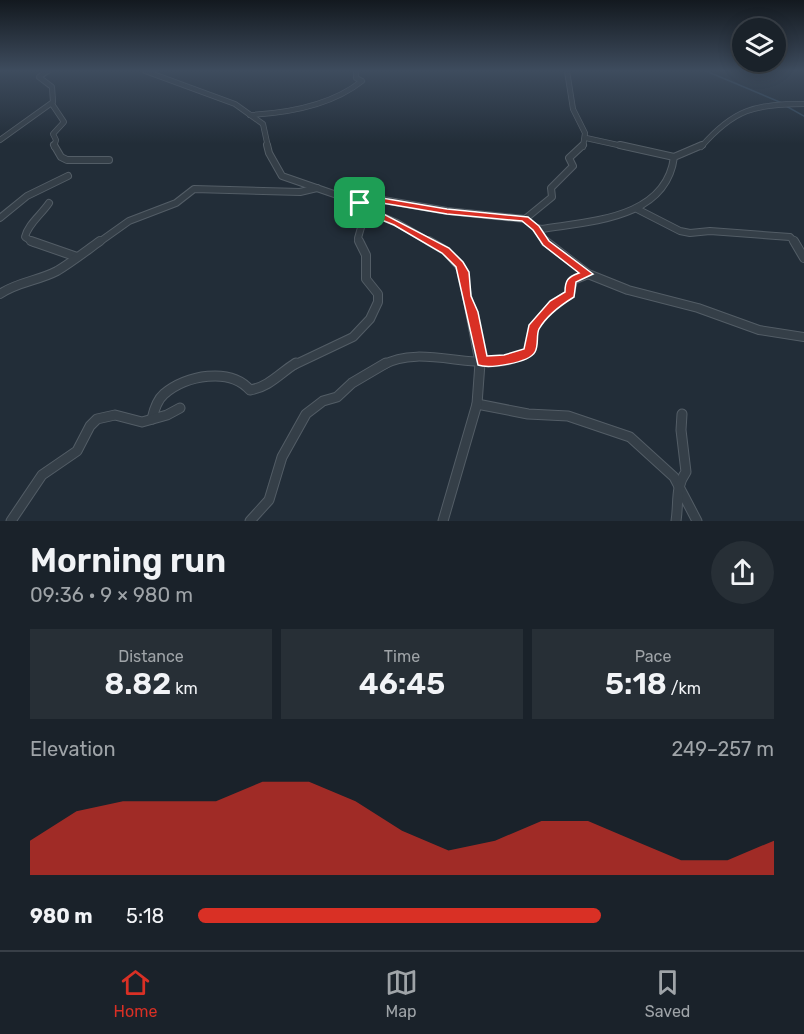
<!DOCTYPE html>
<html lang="en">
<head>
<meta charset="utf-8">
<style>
  :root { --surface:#1a222a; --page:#272f36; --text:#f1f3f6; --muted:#9fa4a8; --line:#383f47; --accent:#d93025 }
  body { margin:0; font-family:Rubik,sans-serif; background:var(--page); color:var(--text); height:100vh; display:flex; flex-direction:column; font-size:22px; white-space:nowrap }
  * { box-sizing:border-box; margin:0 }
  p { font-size:20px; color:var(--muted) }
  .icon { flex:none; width:33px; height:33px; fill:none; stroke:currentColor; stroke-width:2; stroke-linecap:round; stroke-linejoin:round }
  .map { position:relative; height:521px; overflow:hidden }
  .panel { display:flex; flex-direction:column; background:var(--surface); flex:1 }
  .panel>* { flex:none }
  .buttons { position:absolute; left:732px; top:18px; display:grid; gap:12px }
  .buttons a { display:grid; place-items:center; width:54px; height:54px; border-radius:50%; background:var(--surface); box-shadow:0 3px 15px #0003,0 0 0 2px var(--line); font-size:30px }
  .pin { position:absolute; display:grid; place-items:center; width:51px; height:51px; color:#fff; margin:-26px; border-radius:12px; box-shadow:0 3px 9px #0006 }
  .round { display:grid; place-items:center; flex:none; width:63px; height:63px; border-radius:32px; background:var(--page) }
  .headline { display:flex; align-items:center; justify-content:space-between; height:102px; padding:0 30px }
  h1 { font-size:33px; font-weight:600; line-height:45px }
  .metrics { display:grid; grid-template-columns:repeat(3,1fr); gap:9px; height:102px; padding:6px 30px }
  .metrics div { display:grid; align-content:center; border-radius:0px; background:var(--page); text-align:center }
  .metrics b { font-size:30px; font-weight:600 }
  .metrics small { font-size:16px; font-weight:400 }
  .metrics p { font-size:16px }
  .chart { height:168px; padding:12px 30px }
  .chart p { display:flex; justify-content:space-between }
  .chart svg { width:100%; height:108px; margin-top:6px; fill:var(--accent); opacity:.7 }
  ul { padding:0 30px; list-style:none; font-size:20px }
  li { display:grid; grid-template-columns:96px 72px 1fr; align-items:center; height:45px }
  li i { height:15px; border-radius:8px; background:var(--accent) }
  .tab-bar { display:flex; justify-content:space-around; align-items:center; height:84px; border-top:2px solid var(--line); background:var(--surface); font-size:16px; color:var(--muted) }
  .tab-bar a { display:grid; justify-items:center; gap:3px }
  .tab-bar .active { color:var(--accent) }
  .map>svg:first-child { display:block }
</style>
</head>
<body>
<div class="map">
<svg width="804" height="521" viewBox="0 0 804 521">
  <rect width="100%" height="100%" fill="#222d38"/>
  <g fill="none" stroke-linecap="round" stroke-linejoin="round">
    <g stroke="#364b5e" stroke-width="1.5">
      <path d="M706,71L782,103"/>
      <path d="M786,106L804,116"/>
    </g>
    <g stroke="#535d66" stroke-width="6">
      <g id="minor-far3">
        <path d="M145,71L235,104L263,124L268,147"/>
        <path d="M567,71L573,109L585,133L583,147"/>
        <path d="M52,104L64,122L53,134L56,140L54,147"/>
        <path d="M250,115C288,113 332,105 362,81L356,78V71"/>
        <path d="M586,138L627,147"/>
        <path d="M0,140L53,102L52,87L39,77L48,71"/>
        <path d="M701,147C734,109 755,104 804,104"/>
      </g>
    </g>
    <g stroke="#535d66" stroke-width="8">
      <g id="minor-far2">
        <path d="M54,145L61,157L67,160H109"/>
        <path d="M267,145L269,153L282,176L360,203L366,210L397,223L431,243"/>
        <path d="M620,145L674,157"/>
        <path d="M360,203L383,200L447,211L525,219L552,197L551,188L573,166L569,158L583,145"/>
        <path d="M637,209L680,231L690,233L710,231L790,237L796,243"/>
        <path d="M0,218L27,196L68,176"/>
        <path d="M525,219L536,228L542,229C591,221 666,219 674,157L702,145"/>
        <path d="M536,228L546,243"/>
        <path d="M34,243L25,237C28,224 41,215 49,203"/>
        <path d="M98,243L129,221L176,203L194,189L300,192L317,188"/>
        <path d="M360,243L358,238L366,210"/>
      </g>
    </g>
    <g stroke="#535d66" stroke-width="10">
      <g id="minor-far1">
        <path d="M31,241L77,257"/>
        <path d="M429,241L446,251L462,269L480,365"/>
        <path d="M545,241L588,274L628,290L698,308L759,330L804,337"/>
        <path d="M794,241L804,258"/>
        <path d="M0,294C17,282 38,281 57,271C72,262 86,251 100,241"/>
        <path d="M294,365L353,337L370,319L378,302V294L366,279V255L359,241"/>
        <path d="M383,365C426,340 493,382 531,349L533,328L553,304L570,294L573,280L588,274"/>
      </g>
    </g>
    <g stroke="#535d66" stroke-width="11">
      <g id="minor">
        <path d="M477,404L528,414L568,416L630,437L674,477L697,521"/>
        <path d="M152,419C154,410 157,400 164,394C186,375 230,367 250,390C269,387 280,373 296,363"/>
        <path d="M11,521L42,475L77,451L90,426L97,419L115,415L142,422L167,415L180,408"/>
        <path d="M250,521L269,500L282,457L306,414L323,401L337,397L352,383L386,363"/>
        <path d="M443,521L477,404L480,363"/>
        <path d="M676,521C679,502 675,487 686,472L681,430L682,414"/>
      </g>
    </g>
    <use href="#minor-far3" stroke="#353f48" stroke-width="4.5"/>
    <use href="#minor-far2" stroke="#353f48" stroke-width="6"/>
    <use href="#minor-far1" stroke="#353f48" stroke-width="8"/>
    <use href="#minor" stroke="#353f48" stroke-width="9"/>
  </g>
  <linearGradient id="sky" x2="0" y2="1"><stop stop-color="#13191f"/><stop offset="0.49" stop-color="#3e4c5e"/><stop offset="1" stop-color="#3e4c5e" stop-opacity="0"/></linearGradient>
  <rect width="804" height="144" fill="url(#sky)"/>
  <path fill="#d93025" stroke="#fff" stroke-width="1.5" fill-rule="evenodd" d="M382,198L447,209L528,217L539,226L549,241L593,274L576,282L574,297C561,305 547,315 539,329C536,335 539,345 535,352C529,363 489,369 478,365L456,267L442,253L394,225L362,212L355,203ZM382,203L447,214L522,221L533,230L543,245L579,273C568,277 565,280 565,292L550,301L529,325L524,349L504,355L487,356L478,312L471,296L469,272L463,262L449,248L366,205Z"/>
</svg>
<div class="buttons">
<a><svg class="icon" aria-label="layers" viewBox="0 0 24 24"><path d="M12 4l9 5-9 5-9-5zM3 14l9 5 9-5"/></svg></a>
</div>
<div class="pin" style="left:360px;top:203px;background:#1e9e55"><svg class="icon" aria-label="arrive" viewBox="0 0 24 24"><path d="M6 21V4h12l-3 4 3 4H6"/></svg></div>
</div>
<section class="panel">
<div class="headline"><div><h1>Morning run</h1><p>09:36 · 9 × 980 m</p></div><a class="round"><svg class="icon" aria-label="share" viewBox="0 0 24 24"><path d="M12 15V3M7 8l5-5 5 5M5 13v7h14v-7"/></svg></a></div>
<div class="metrics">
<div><p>Distance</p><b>8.82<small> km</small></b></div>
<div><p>Time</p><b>46:45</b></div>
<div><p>Pace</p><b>5:18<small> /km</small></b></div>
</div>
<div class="chart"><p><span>Elevation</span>249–257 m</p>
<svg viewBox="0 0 160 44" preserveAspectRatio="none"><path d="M0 44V30L10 18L20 14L30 14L40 14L50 6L60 6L70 14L80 26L90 34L100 30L110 22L120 22L130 30L140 38L150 38L160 30V44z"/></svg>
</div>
<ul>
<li><b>980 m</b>5:18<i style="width:70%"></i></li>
</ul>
</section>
<nav class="tab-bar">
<a class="active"><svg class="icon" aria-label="home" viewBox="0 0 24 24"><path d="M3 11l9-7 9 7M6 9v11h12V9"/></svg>Home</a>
<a><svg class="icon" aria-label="map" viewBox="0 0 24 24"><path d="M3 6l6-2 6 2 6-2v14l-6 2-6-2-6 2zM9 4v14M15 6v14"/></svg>Map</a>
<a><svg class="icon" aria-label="saved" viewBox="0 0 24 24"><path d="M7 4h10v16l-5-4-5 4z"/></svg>Saved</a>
</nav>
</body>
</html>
